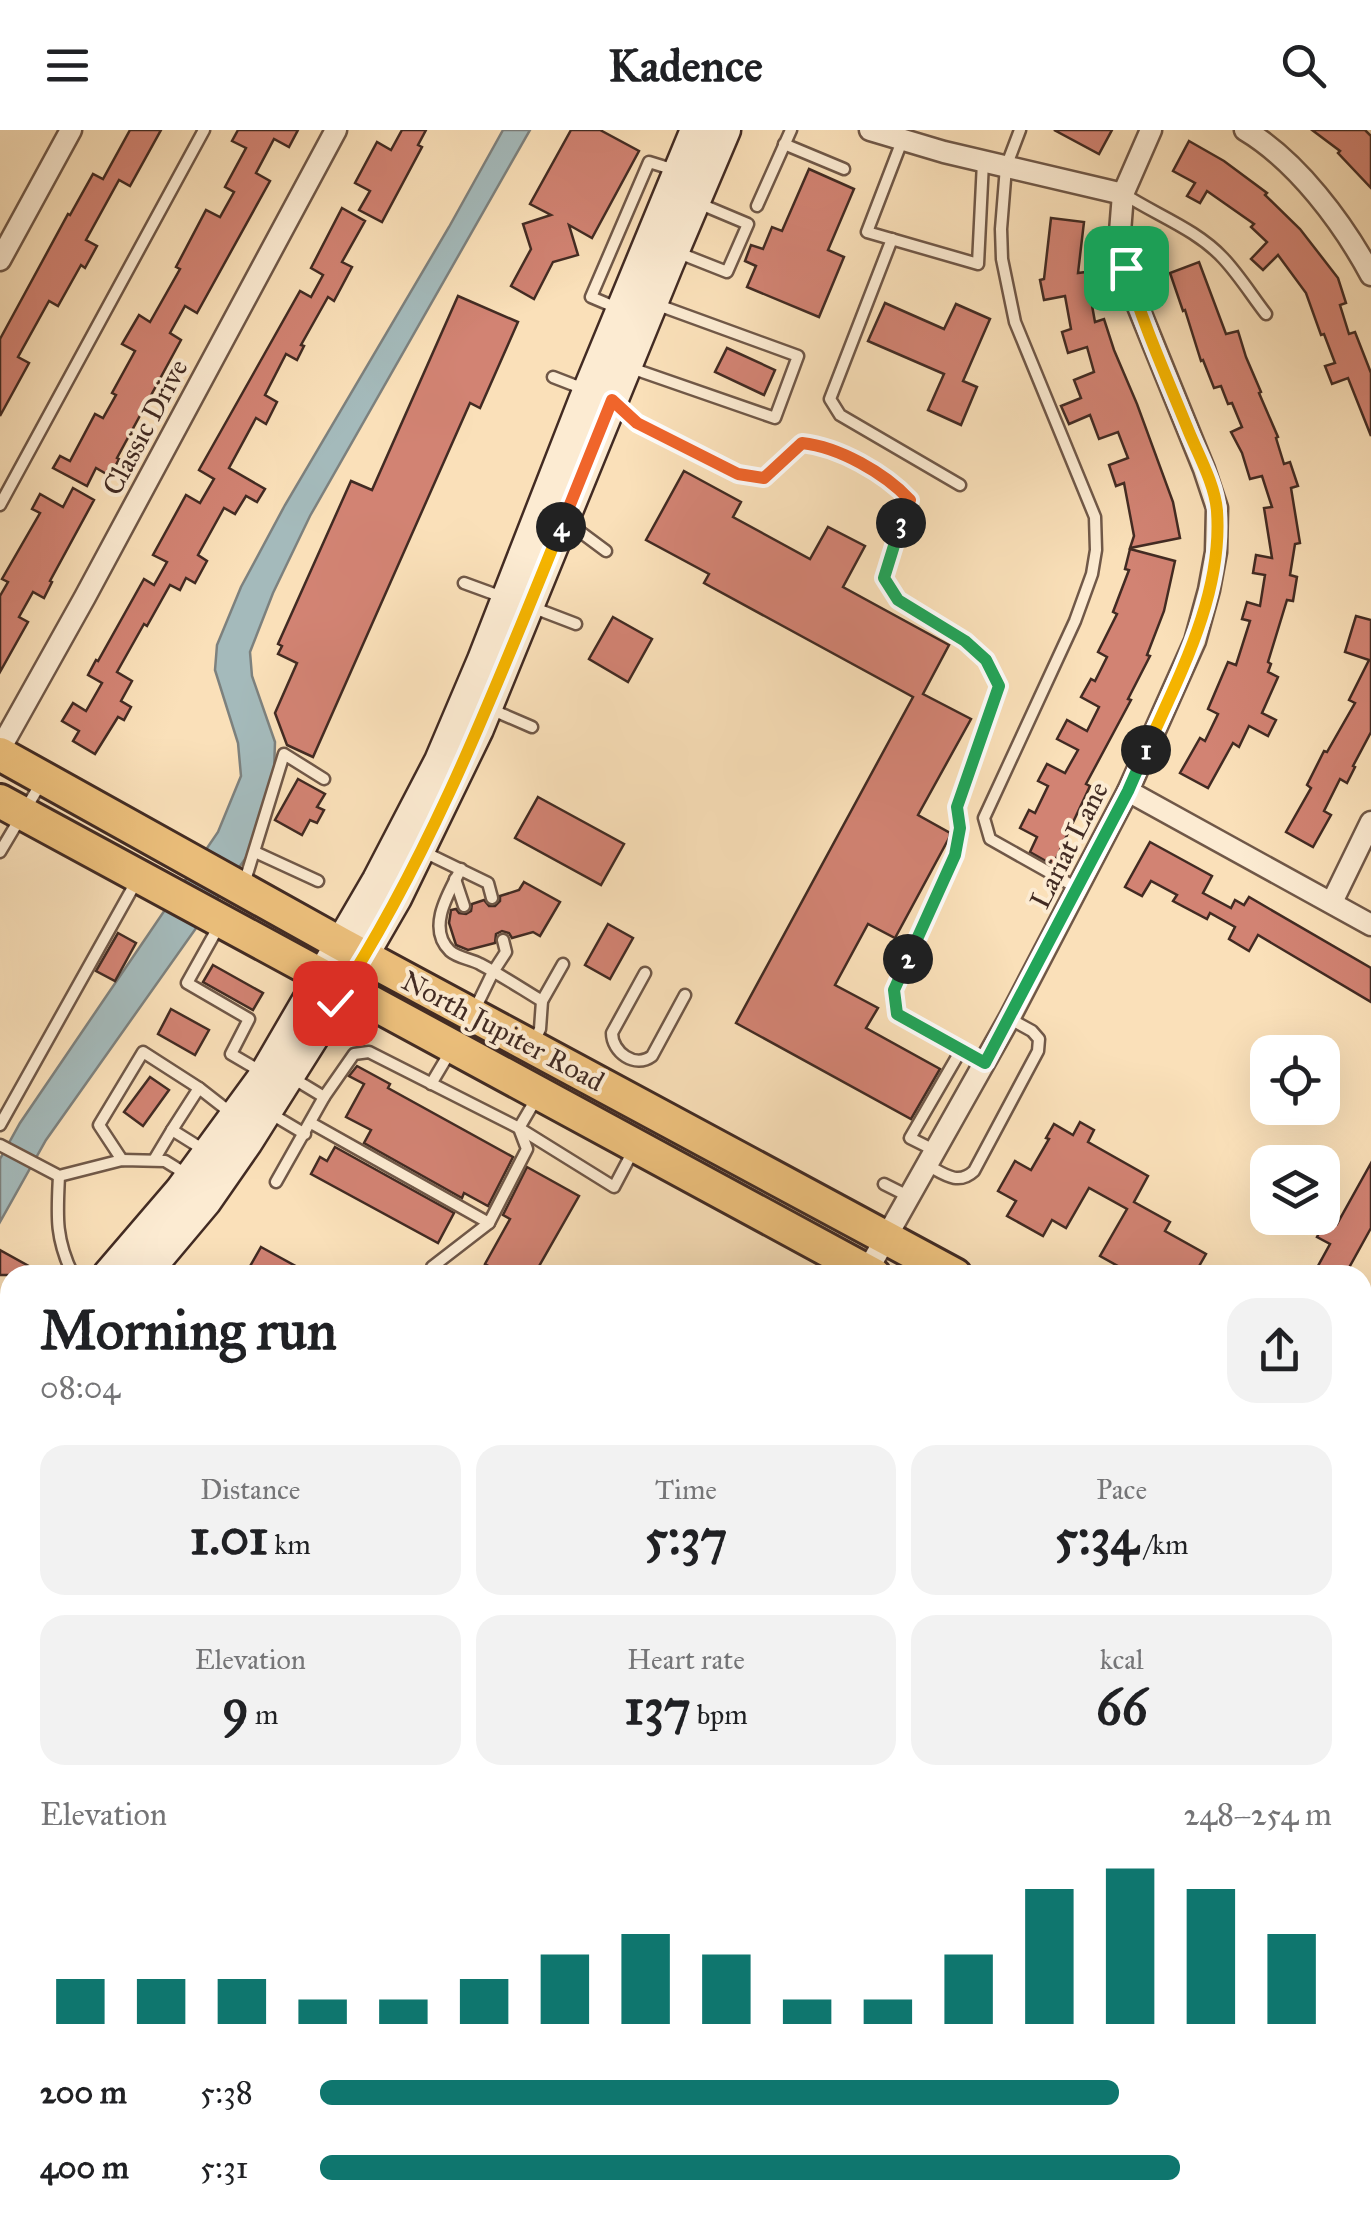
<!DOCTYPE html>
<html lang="en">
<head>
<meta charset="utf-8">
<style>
  :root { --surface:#fff; --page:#f2f2f2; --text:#202124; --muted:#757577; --accent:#0f766e }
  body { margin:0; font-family:"IM FELL Great Primer",serif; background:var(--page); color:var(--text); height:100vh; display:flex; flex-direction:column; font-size:38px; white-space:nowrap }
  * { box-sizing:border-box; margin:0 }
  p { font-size:32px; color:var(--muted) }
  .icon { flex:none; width:55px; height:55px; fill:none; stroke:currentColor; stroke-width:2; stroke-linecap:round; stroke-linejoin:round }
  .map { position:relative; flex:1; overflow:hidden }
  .details { position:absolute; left:0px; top:1135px; width:1372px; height:962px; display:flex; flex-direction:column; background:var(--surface); border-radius:30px 30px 0 0; box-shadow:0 10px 40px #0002 }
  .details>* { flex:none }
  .fabs { position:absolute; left:1250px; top:905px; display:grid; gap:20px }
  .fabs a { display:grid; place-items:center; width:90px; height:90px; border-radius:20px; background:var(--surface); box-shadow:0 10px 40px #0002; font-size:50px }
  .pin { position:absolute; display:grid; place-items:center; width:85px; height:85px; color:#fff; margin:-42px; border-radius:20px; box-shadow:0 5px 15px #0006 }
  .km { position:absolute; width:50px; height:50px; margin:-25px; border-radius:50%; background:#222; color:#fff; font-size:28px; line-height:50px; text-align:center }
  .round { display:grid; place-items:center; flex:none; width:105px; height:105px; border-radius:30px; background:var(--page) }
  .head { display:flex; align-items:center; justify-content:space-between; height:170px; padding:0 40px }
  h1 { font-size:55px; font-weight:700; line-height:75px }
  .metrics { display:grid; grid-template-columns:repeat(3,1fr); gap:15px; height:170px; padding:10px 40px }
  .metrics div { display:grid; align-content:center; border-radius:25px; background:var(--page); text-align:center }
  .metrics b { font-size:50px; font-weight:700 }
  .metrics small { font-size:28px; font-weight:400 }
  .metrics p { font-size:28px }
  .chart { height:280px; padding:20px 40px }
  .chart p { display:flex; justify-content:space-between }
  .chart svg { width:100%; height:180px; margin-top:10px; stroke:var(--accent); stroke-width:6 }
  ul { padding:0 40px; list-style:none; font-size:32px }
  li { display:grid; grid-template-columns:160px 120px 1fr; align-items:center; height:75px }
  li i { height:25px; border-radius:12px; background:var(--accent) }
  header { display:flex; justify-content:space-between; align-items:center; height:130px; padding:0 40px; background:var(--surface); font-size:45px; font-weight:700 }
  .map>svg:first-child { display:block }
</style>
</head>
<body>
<header><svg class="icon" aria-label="menu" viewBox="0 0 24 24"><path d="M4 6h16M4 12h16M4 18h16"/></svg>Kadence<svg class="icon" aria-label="search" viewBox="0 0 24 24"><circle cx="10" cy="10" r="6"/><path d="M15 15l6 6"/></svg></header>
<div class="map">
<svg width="1371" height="2096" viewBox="0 0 1371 2096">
  <rect width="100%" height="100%" fill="#fae0b9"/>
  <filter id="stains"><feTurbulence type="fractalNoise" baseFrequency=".002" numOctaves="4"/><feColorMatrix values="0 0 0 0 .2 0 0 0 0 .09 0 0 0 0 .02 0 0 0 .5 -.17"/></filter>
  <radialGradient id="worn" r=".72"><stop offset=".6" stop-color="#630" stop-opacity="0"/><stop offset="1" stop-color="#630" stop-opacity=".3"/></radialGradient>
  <path fill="#a4babb" stroke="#7d817e" stroke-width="2.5" d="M503,0H530L310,386L273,463L250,522L252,546L275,612L274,642L250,722L46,1010L0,1092V1029L20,993L218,702L241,646L238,613L215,540L217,515L241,457L285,375L449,97Z"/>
  <g fill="#d28373" stroke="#422b23" stroke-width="2.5">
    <path d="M130,0H161L130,56L119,50L86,110L97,116L85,138L81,135L58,176L49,171L18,227L29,233L0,286V209L68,84L70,85L93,44L103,49Z"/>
    <path d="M238,0H298L289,17L274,9L256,43L270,51L197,183L185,176L170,203L181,210L117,328L119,329L110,346L96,338L87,356L53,338L60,326L70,331L95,284L103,288L116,265L112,263L135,221L122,214L139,185L150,192L180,139L176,137L206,80L220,87L234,62L225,57L246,18L232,11Z"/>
    <path d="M402,0H426L418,15L422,17L382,92L359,80L370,61L355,53L377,12L391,20Z"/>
    <path d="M571,0H600L639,21L592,108L569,95L578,125L553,132L534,169L511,156L531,119L523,94L551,85L530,74Z"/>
    <path d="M1054,0H1112L1099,24Z"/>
    <path d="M1312,0H1365L1371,6V58L1338,23L1340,21Z"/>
    <path d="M1189,11L1224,31L1267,63L1265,65L1300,99L1338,148L1346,173L1340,175L1349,204L1355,202L1371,243V306L1348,248L1332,254L1325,236L1335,233L1324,204L1321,205L1306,163L1278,125L1263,140L1251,129L1267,112L1251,97L1254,94L1207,61L1200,73L1187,66L1195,53L1173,41Z"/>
    <path d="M809,39L854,59L828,120L844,127L819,187L747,157L756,136L745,131L751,115L763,119L772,97L782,101Z"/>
    <path d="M342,78L365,91L342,132L352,137L334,171L328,167L301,215L304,216L297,230L286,224L265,265L277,272L266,294L256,288L229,338L265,359L257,372L246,366L235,384L224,378L198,425L207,431L195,453L186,448L180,460L170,455L147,496L144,494L117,542L132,551L121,571L131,577L124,590L118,587L95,624L73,611L79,601L62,591L73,573L86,581L102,553L88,545L96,530L98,531L144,449L154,455L167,432L153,425L186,365L200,373L214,349L199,340L300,161L311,167L323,145L311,138Z"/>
    <path d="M1051,88L1084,92L1078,143L1086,142L1095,192L1104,189L1114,220L1137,274L1173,372L1180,408L1130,418L1134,406L1124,353L1116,356L1109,335L1128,328L1118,302L1099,309L1090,285L1069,294L1061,276L1081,268L1074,250L1094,242L1087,217L1068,223L1062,202L1071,199L1065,166L1044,170L1040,150L1044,149Z"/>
    <path d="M1199,132L1226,204L1238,201L1246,227L1261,262L1259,263L1278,307L1276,308L1284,334L1290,332L1298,356L1291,358L1300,413L1295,414L1290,445L1297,447L1293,471L1287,470L1268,532L1271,534L1268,542L1278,547L1262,583L1276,590L1268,606L1249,596L1239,617L1233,613L1208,658L1180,643L1200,608L1205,611L1218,584L1208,579L1228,532L1236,535L1250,491L1242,489L1247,472L1260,476L1265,445L1253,443L1256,425L1272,428L1264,378L1272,377L1262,346L1250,349L1242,323L1231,302L1242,297L1232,273L1228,274L1221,256L1214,258L1203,230L1201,231L1185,180L1183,181L1170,143Z"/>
    <path d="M458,166L518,192L480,278L470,273L313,627L287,615L275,583L297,533L278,524L282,516L278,514L351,351L372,360Z"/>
    <path d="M885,173L944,199L956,174L990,189L963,251L977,257L961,295L928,280L944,244L868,211Z"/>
    <path d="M727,218L775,240L764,265L715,242Z"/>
    <path d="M684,341L741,372L733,387L810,429L828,397L865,416L843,457L949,515L923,564L971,589L918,685L950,703L949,708L895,808L868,794L835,855L878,878L866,898L940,939L911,989L736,893L913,567L704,453L709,444L646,410Z"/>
    <path d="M73,358L94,370L50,451L52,452L44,468L33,462L19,487L28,492L0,542V466L8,452L2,449L40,383L32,379L40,364L63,377Z"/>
    <path d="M1130,419L1175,431L1164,481L1147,525L1150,526L1128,569L1131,570L1086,654L1090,656L1053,735L1030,722L1037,707L1020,698L1029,680L1035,683L1048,656L1038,651L1047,634L1065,643L1078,620L1057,609L1067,590L1087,601L1099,577L1081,567L1091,549L1095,551L1107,527L1098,522L1117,484L1113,482L1129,440L1125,439Z"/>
    <path d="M1356,486L1371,490V602L1353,636L1355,637L1347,653L1340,649L1324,681L1331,685L1313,717L1286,702L1311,658L1307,655L1324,621L1327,622L1355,573L1349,570L1369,530L1345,522Z"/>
    <path d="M613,487L652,509L628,552L589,529Z"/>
    <path d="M298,649L325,664L317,677L324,680L317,693L310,690L302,705L275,690Z"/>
    <path d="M538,667L624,714L601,755L515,708Z"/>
    <path d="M1150,712L1212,746L1203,763L1231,778L1235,770L1244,775L1249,767L1371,838V872L1258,805L1249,821L1229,809L1235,797L1210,783L1207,789L1173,771L1177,765L1151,751L1142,766L1125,757Z"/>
    <path d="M524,752L560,772L540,806L533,802L512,808L509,803L502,801L496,804L495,813L468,820L456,815L449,793L451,780L456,779L459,783L466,784L471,781L472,774L484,770L489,776H495L500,771V766L519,760Z"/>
    <path d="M608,794L633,808L610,849L585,835Z"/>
    <path d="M118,803L136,813L115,851L96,841Z"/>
    <path d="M213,835L263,863L253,880L203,852Z"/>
    <path d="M171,879L209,900L195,925L158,904Z"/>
    <path d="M357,936L390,954L388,958L513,1027L488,1076L464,1063L462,1068L364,1013L371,1000L346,987L364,954L349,946Z"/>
    <path d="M150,947L169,960L143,996L124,982Z"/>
    <path d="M1080,992L1094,1000L1088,1012L1148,1046L1134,1072L1170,1092L1165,1101L1206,1124L1194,1145H1134L1100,1126L1127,1079L1089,1058L1066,1098L1052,1090L1043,1106L1007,1086L1016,1071L998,1061L1015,1031L1031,1040L1049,1009L1046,1008L1054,994L1073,1005Z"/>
    <path d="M335,1017L454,1083L438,1113L311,1044L320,1027L327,1031Z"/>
    <path d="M1371,1033V1098L1345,1145H1313L1330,1114L1317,1107L1327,1089L1337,1094Z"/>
    <path d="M527,1037L579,1066L534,1145H504L485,1134L510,1089L503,1085Z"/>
    <path d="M261,1117L312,1145H245Z"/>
    <path d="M0,1120L45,1145H0Z"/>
  </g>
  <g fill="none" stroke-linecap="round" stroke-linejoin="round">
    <g stroke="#705848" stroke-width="15">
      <g id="lane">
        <path d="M1020,0L1006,37L1001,99L1002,129L1015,192L1095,387L1096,420L1092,444L1075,491L984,688L990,709L1077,758"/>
        <path d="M902,11L867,102L978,134L983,32"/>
        <path d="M784,14L844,39"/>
        <path d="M1124,64C1156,85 1196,99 1223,128C1239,145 1252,166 1266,184"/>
        <path d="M757,76L791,0"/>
        <path d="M892,109L830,269L840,285L960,355"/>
        <path d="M679,123L727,142L748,94L698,73"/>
        <path d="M617,178L591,167L649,32L675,40"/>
        <path d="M631,238L775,288L798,226L658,175"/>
        <path d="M553,247L584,259"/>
        <path d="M617,275L637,293L738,345L764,348L802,313C839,317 885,343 910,370L892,419L884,449L898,470L965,511L986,530L999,555L957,677L960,698L955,725L894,859L897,884L985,933"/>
        <path d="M0,375L204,0"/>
        <path d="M567,392L606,421"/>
        <path d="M464,453L505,468"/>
        <path d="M529,476L576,494"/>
        <path d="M488,578L532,597"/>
        <path d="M422,721L488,753L492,768"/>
        <path d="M0,722L41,653"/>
        <path d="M255,722L318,751"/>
        <path d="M461,739C449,762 426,798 450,821C458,828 471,829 480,834C501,845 522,859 542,871"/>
        <path d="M455,749L464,776"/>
        <path d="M244,754L284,624L324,649"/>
        <path d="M220,794L187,853L249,889L231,924L260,941"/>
        <path d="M645,843L612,903C612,922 635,939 652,926L685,865"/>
        <path d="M475,879L493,842L506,822L503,810"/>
        <path d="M534,912L540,899L542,871L563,834"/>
        <path d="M291,947L324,967"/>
        <path d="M431,954L450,922"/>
        <path d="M268,982L305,1004"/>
        <path d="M311,993L489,1093"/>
        <path d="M0,995L136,752"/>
        <path d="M0,1015L59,1046L122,1030L165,1031L186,1044"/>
        <path d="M204,1020L172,1000L199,958L231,983"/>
        <path d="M934,1020L910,1008L961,920"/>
        <path d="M122,1030L99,995L143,922L199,958"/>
        <path d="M154,1030L172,1000"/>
        <path d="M927,1035C944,1044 958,1056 974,1041L1038,921L1039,909L1032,901L1010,889"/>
        <path d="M59,1046C57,1086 55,1108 73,1145"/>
        <path d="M276,1052L324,967L354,924L369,922L519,998L614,1057L633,1021"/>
        <path d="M884,1054L908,1066"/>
        <path d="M432,1137L489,1093L527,1019L519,998L536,969"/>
        <path d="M0,1362L10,1346"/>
        <path d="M0,1388L10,1393"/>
        <path d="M0,1449L10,1436"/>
        <path d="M1362,1495L1371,1499"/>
        <path d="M0,1513L10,1495"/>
        <path d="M0,1634L10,1639"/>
        <path d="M1371,1735L1363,1749L1371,1753"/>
        <path d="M1362,1922L1371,1907"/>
        <path d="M0,1942L10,1947"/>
        <path d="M198,2088L204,2096"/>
        <path d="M720,2088V2096"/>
        <path d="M949,2096V2088"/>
        <path d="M1177,2096V2088"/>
        <path d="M1265,2096L1269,2088"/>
      </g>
    </g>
    <g stroke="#705848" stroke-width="25">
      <g id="street">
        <path d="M870,0L944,22L1123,64"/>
        <path d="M1245,0C1297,31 1343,93 1371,145"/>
        <path d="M0,130L71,0"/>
        <path d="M0,619L85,467L336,0"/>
        <path d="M1128,661L1371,795"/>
        <path d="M1332,772L1371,692"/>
        <path d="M865,1145L1009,889L1128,661L1195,511L1209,460L1216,422L1217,378L1204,339L1137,174L1126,139L1120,102L1123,64L1151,0"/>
        <path d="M1362,1188L1371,1173"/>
        <path d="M1362,1215L1371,1219"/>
        <path d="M0,1812L10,1818"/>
        <path d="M19,2088L34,2096"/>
        <path d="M333,2088L337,2096"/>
        <path d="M603,2088L604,2096"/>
        <path d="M833,2088V2096"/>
        <path d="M1208,2088L1228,2096"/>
        <path d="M1063,2096V2088"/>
      </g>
    </g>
    <g stroke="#422b23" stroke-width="35">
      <g id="secondary">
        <path d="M108,1145L180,1061L262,949L378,750L440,631L483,530L584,271L696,0"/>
        <path d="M144,1145L206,1071L247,1012L344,858L396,768L478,599L668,134L725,0"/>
        <path d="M0,1257L10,1247"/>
        <path d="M0,1295L10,1285"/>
      </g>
    </g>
    <g stroke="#422b23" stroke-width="38">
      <g id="primary">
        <path d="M0,624L341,814L955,1145"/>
        <path d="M0,671L874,1145"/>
        <path d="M1362,1364L1371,1369"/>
        <path d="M1362,1413L1371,1417"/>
      </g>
    </g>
    <use href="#lane" stroke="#fcebd2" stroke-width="10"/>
    <use href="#street" stroke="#fcebd2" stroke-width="20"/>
    <use href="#secondary" stroke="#fcebd2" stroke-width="30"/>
    <use href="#primary" stroke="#edc07c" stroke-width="32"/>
  </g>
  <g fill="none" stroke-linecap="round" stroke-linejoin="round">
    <g stroke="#fff" stroke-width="20">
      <path id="split-1" d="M1126,138C1143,194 1167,248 1189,302C1199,326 1215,355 1217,381C1223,465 1179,546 1146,620"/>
    </g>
    <g stroke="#fff" stroke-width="20">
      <path id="split-2" d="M908,829L894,860L897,884L985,933L1128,661L1146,620"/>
    </g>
    <g stroke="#fff" stroke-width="20">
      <path id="split-3" d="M901,393L884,448L898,470L965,511L986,530L999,556L957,677L960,698L955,725L908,829"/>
    </g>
    <g stroke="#fff" stroke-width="20">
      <path id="split-4" d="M561,397L612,270L637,293L738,344L764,348L802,313C839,317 885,343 910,370L901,393"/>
    </g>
    <g stroke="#fff" stroke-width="20">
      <path id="split-5" d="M335,873C431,726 495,559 561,397"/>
    </g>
    <use href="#split-1" stroke="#f5b400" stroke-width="12"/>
    <use href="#split-2" stroke="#22a559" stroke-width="12"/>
    <use href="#split-3" stroke="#22a559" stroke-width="12"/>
    <use href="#split-4" stroke="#f0652b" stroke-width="12"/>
    <use href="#split-5" stroke="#f5b400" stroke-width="12"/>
  </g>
  <g text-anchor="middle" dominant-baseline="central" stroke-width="8" stroke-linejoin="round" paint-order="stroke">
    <g font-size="28" fill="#422b23" stroke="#fcebd2">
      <text transform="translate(145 297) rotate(-62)">Classic Drive</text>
      <text transform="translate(1069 715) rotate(-63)">Lariat Lane</text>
      <text transform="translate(503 901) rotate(28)">North Jupiter Road</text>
    </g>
  </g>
  <rect width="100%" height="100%" filter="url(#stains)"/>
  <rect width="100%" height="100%" fill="url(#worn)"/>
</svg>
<div class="fabs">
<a><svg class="icon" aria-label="locate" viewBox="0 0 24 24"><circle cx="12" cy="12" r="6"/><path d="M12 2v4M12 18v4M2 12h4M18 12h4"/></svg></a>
<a><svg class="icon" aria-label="layers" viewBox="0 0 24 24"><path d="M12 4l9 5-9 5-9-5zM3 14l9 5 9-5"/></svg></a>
</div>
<div class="pin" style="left:1126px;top:138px;background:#1e9e55"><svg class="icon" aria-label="arrive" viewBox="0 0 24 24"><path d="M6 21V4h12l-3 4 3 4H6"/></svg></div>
<div class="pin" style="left:335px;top:873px;background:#d93025"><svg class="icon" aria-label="check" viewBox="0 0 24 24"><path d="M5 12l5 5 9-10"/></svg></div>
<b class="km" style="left:1146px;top:620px">1</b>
<b class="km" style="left:908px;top:829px">2</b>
<b class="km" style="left:901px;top:393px">3</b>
<b class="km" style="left:561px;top:397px">4</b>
<section class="details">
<div class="head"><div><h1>Morning run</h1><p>08:04</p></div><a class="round"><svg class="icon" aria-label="share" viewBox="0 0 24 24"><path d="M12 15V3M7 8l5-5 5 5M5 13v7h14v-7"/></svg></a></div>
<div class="metrics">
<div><p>Distance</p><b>1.01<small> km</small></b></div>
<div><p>Time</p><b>5:37</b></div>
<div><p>Pace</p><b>5:34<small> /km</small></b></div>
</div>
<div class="metrics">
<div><p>Elevation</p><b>9<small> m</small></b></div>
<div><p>Heart rate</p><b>137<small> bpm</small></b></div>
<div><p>kcal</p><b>66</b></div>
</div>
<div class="chart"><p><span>Elevation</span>248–254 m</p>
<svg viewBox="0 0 160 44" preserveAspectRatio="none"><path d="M5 44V33M15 44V33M25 44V33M35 44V38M45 44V38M55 44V33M65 44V27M75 44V22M85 44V27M95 44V38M105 44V38M115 44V27M125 44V11M135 44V6M145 44V11M155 44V22"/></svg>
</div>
<ul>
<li><b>200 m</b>5:38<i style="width:79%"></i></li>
<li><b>400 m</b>5:31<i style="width:85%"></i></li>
</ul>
</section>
</div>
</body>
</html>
